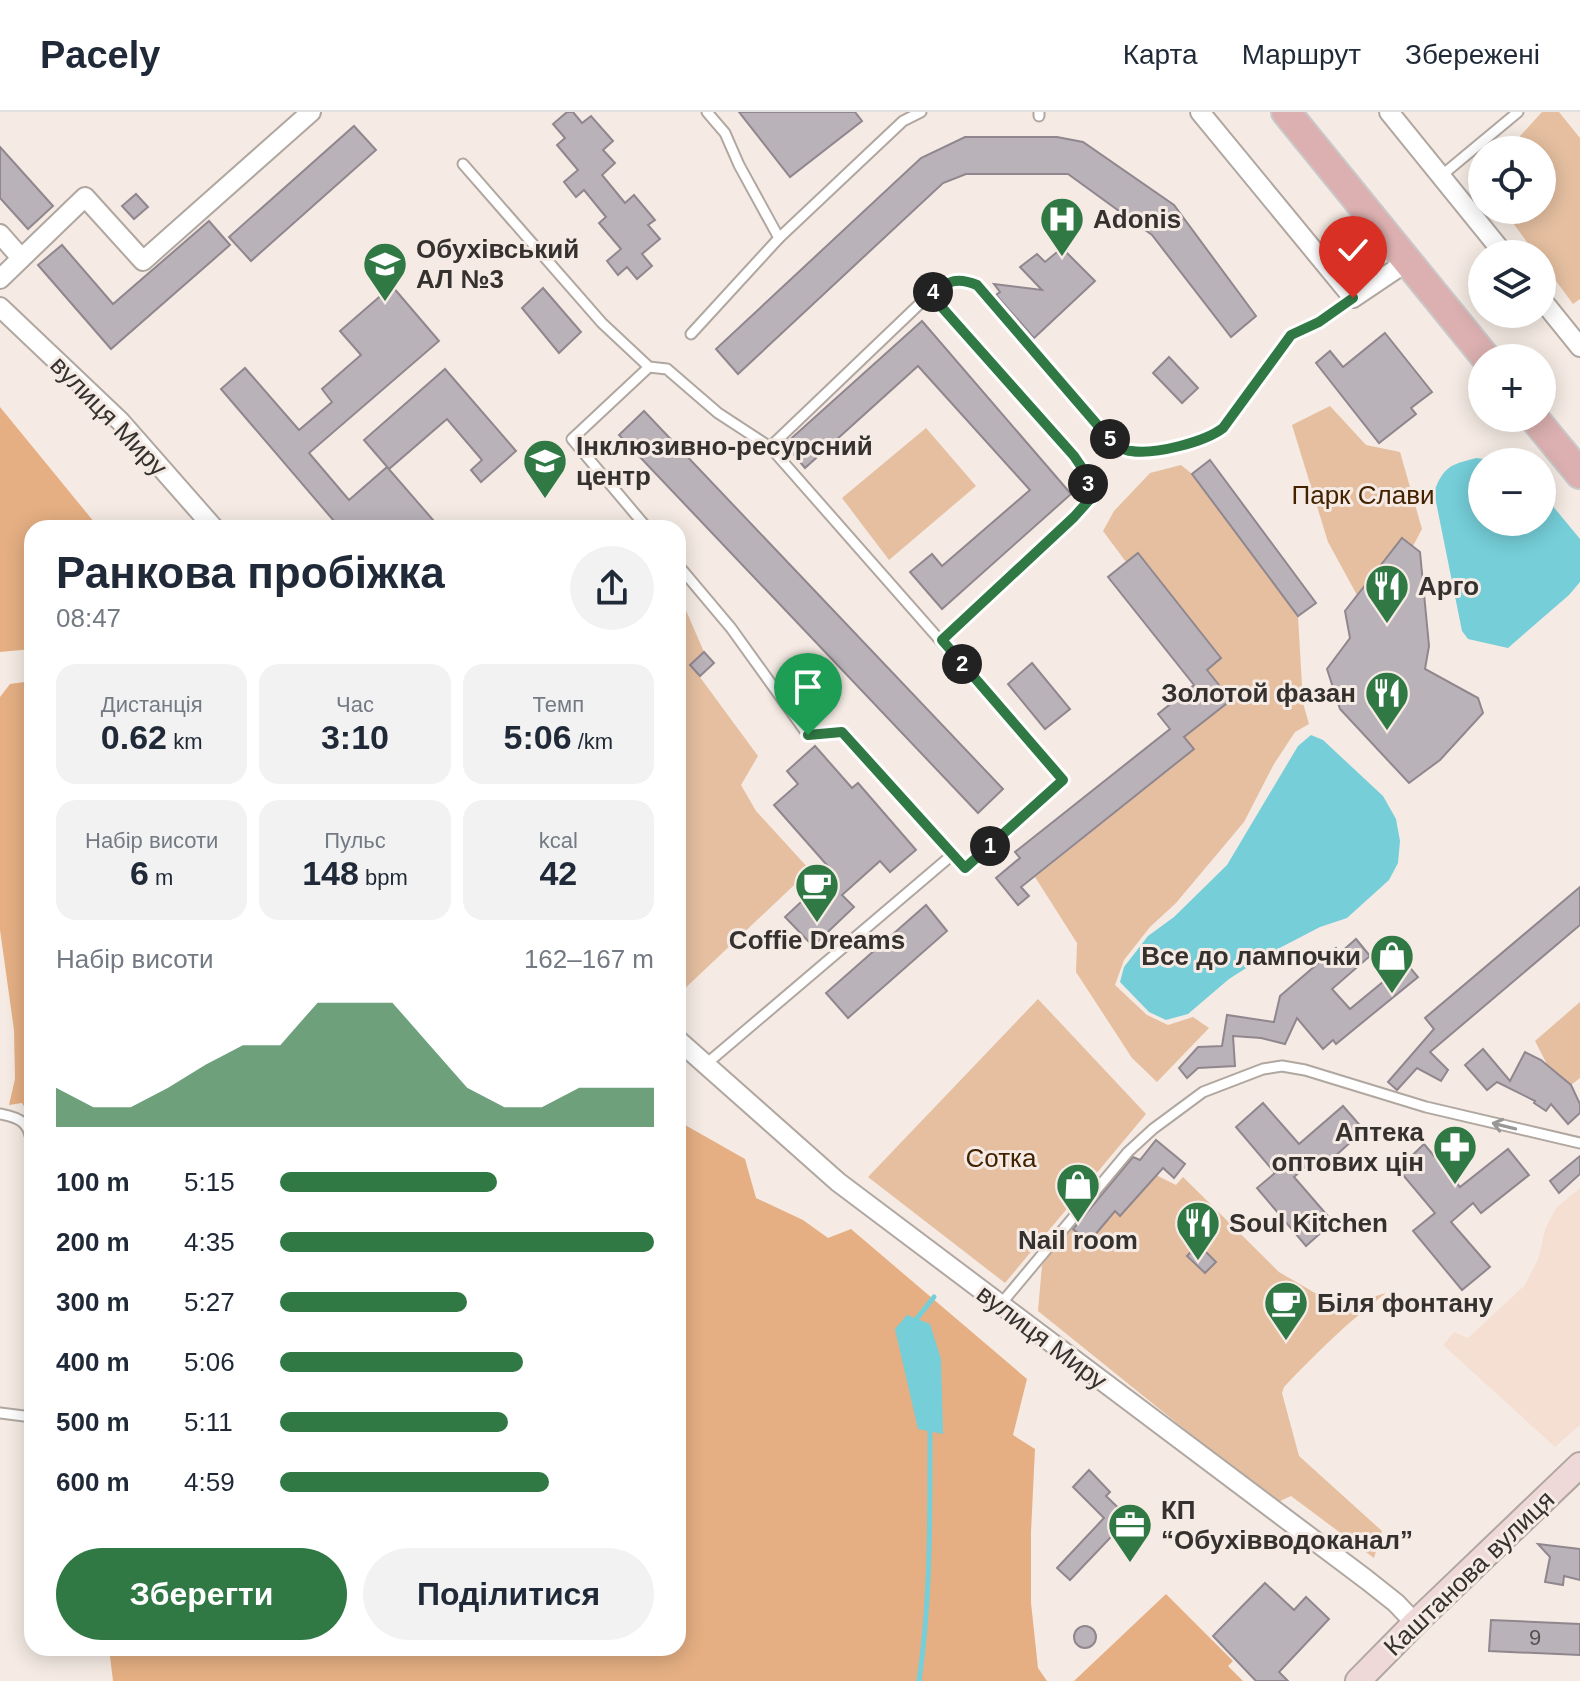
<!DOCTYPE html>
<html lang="uk">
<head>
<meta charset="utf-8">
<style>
  :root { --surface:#fff; --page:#f2f2f3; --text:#1f2937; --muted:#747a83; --line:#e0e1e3; --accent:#307844 }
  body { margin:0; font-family:Helvetica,sans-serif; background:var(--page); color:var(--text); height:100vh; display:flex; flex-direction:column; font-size:30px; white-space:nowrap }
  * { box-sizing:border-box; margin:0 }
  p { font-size:26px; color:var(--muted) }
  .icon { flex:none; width:44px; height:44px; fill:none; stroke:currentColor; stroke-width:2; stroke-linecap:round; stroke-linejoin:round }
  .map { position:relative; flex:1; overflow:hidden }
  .details { position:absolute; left:24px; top:408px; width:662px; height:1136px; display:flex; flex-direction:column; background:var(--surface); border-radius:24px; box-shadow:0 4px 20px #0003 }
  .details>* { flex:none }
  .fabs { position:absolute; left:1468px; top:24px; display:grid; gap:16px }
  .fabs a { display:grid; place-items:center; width:88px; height:88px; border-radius:50%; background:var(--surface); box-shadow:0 4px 20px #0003; font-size:40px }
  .pin { position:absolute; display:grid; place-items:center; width:68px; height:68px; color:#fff; margin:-82px -34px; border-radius:50% 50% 50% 0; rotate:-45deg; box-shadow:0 0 8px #0007 }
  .pin .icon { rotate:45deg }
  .km { position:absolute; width:40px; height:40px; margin:-20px; border-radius:50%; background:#222; color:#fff; font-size:22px; line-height:40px; text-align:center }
  .round { display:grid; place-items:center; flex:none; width:84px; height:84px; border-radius:42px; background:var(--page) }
  .overview { display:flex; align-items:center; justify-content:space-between; height:136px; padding:0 32px }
  h1 { font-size:44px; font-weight:800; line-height:60px }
  .stats { display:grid; grid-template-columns:repeat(3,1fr); gap:12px; height:136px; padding:8px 32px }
  .stats div { display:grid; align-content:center; border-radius:20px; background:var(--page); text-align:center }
  .stats b { font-size:34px; font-weight:800 }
  .stats small { font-size:22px; font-weight:400 }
  .stats p { font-size:22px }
  .chart { height:224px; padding:16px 32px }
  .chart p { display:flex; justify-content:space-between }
  .chart svg { width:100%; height:144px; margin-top:8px; fill:var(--accent); opacity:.7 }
  .primary-button { display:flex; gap:16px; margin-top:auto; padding:16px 32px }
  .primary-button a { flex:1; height:92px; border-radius:48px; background:var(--accent); color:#fff; font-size:32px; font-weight:800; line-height:92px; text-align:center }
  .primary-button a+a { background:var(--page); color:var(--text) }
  ul { padding:0 32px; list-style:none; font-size:26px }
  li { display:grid; grid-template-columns:128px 96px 1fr; align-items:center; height:60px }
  li i { height:20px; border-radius:10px; background:var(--accent) }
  header { display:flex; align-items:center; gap:48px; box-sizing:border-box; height:112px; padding:0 40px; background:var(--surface); border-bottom:2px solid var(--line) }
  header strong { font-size:38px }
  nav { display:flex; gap:44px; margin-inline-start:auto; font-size:28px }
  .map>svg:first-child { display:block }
</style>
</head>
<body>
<header>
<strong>Pacely</strong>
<nav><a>Карта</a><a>Маршрут</a><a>Збережені</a></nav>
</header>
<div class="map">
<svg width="1580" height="1569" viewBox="0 0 1580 1569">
  <rect width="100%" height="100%" fill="#f5ebe4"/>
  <path fill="#f5ded2" d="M1580,1076V1313L1555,1335L1443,1233L1454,1220L1468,1226L1525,1173L1539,1145L1545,1117L1556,1096Z"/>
  <g fill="#e5bfa0">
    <path d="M1542,0H1559L1580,26V187L1573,192L1542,150V142H1536L1504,99L1542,98V38H1510L1509,36Z"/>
    <path d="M1330,294L1366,333L1400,340L1422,417L1413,434L1402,426L1357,483L1328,430L1292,313Z"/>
    <path d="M926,316L976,374L889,448L842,386Z"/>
    <path d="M1181,353L1192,362L1298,504L1303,591L1309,612L1295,620L1274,652L1244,710L1176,791L1150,815L1124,848L1115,873L1147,903L1168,913L1193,905L1209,916L1157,970L1132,946L1076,860L1077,831L1035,765L1194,637L1184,625L1231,588L1207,558L1221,545L1138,442L1126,450L1103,419L1114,399L1150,361Z"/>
    <path d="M678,480L704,540L691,553L758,644L741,673L756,699L810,758L678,883Z"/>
    <path d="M1038,887L1146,1002L1005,1171L868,1065Z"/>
    <path d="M1580,890V966L1571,973L1550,958L1535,929Z"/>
    <path d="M1156,1063L1176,1073L1183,1065L1279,1160L1339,1195L1386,1181C1349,1209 1316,1241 1284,1275L1282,1281L1299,1344L1382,1419L1374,1446L1291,1384L1276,1391L1038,1199L1042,1153L1071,1115L1089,1130L1115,1099Z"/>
  </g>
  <g fill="#e5af83">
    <path d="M0,295L99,416H32V537L0,540Z"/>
    <path d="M32,569V1008L22,991L9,993L15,967L14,918L0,818V585L10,572Z"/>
    <path d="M678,1009L745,1047L756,1086L803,1108L828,1126L851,1117L1027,1267L1013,1323L1035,1337L1031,1420V1491L1038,1556L1047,1569H113L109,1536H678Z"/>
    <path d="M1166,1482L1233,1549L1228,1554L1243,1569H1074Z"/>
  </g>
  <g fill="#75ced8">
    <path d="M1476,346L1508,350H1482V410H1542V381L1580,427V470L1569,483L1508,536L1468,527L1462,519L1434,380C1444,354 1450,353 1476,346Z"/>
    <path d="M1311,623L1323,628L1383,684L1396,707L1400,729L1398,751L1389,768L1347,806L1320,815L1268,842L1229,867L1188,902L1166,908L1149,900L1120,870L1124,855L1148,824L1174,805L1227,753L1298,634Z"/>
    <path d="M907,1203L930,1212L941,1247L943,1322L918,1317L895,1217Z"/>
  </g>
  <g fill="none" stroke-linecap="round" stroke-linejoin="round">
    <g stroke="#75ced8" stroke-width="5">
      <path d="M914,1210L934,1185"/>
      <path d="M919,1569C931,1485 930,1399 930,1314"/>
    </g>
  </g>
  <g fill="#bab2b9" stroke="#90878e" stroke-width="2">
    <path d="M567,0H573L582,11L591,4L613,29L603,38L615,51L602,63L625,91L634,83L655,108L648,113L660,127L642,142L652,154L637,167L627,155L618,163L607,149L621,137L599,111L606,105L584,78L576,85L564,70L578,58L557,33L565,26L553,12Z"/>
    <path d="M739,0H855L862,9L790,65Z"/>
    <path d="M354,14L376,38L251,149L229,125Z"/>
    <path d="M965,25H1057L1083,30L1174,93L1256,204L1231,225L1152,123L1068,62H966L943,71L738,262L716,237L921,46Z"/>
    <path d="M0,35L53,94L28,117L0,86Z"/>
    <path d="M136,82L148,95L134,107L122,94Z"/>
    <path d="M209,109L230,133L111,237L38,153L62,133L113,192Z"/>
    <path d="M1062,136L1095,169L1034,226L996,183L1000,180L994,172L1042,178L1020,155L1037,142L1045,150Z"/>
    <path d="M392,174L439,229L309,341L349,388L387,355L440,416H340L221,277L245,256L299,318L332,290L322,277L361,243L340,219Z"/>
    <path d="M543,176L581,220L559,241L522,196Z"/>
    <path d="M922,209L1071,382L942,497L910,460L932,442L942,454L1030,378L918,254L805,356L785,332Z"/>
    <path d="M1385,221L1432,280L1411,296L1416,302L1379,331L1316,251L1330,239L1343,255Z"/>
    <path d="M1169,245L1198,276L1182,291L1153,261Z"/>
    <path d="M445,257L516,339L481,370L471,358L482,348L447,307L389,357L364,328Z"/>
    <path d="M644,299L1003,677L978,701L619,323Z"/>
    <path d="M1210,348L1316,491L1298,504L1192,362Z"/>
    <path d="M1402,426L1420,440L1429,534L1425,557L1478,586L1483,601L1440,648L1409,671L1340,597L1327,557L1350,526L1345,499Z"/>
    <path d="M1138,441L1221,546L1207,558L1231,588L1184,625L1194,637L1021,775L1029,784L1018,793L996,766L1020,746L1015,740L1170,617L1158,602L1194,573L1108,465Z"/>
    <path d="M704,540L714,551L700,564L690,553Z"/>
    <path d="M1032,551L1070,597L1045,617L1008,572Z"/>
    <path d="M815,634L852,676L858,671L916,738L890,760L880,749L842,783L854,795L813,834L785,805L833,760L774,693L798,672L787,659Z"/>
    <path d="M1580,775V813L1430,940L1448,958L1441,969L1417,956L1397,978L1388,970L1434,917L1425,906Z"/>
    <path d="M926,793L947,819L848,906L826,881Z"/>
    <path d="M1356,827L1370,844L1332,877L1350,897L1406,851L1418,865L1336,932L1333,928L1323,937L1297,906L1285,932L1261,926L1233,924L1235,954L1198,956L1187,966L1179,956L1198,935L1222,934L1227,903L1274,910L1280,884L1336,836L1340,841Z"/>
    <path d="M1483,937L1510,969L1525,940L1541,948L1571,973L1580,992V1001L1568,1012L1551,992L1546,999L1534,991L1535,989L1497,970L1487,978L1465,953Z"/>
    <path d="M1263,991L1299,1032L1343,994L1364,1018L1323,1055L1315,1046L1294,1065L1333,1110L1306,1134L1257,1076L1275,1061L1236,1015Z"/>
    <path d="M1156,1028L1185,1052L1174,1066L1163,1056L1120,1104L1115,1099L1089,1130L1073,1117L1133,1045L1140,1048Z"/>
    <path d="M1424,1032L1460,1075L1508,1037L1529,1063L1481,1101L1473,1091L1451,1110L1490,1155L1462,1178L1413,1119L1435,1101L1398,1057Z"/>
    <path d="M1580,1044V1062L1559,1081L1550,1069Z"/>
    <path d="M1198,1132L1216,1150L1205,1161L1187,1144Z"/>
    <path d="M1089,1358L1110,1380L1106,1384L1129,1406L1070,1468L1057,1456L1104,1406L1073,1375Z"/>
    <path d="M1538,1432L1580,1437V1468L1564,1464L1563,1473L1545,1470L1550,1445Z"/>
    <path d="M1265,1471L1294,1498L1306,1485L1329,1507L1279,1560L1288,1569H1256L1213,1524Z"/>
    <path d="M1491,1508L1580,1512V1543L1489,1539Z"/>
    <circle cx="1085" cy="1525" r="11"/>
  </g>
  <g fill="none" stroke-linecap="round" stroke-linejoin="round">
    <g stroke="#b0a7a0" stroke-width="13">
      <g id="service">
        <path d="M707,0L725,21L739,53L779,126"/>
        <path d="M1039,0V4"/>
        <path d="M463,52L602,211L649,255"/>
        <path d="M1441,64L1518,0"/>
        <path d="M930,182L1074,344L1087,363L1091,386L1074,405L942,528"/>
        <path d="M691,222L779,126L903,9L921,0"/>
        <path d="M770,335L930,182C949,170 955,164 977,173L1113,331C1119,334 1124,339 1131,339C1153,343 1206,330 1223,316L1291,223L1319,210L1353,186"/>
        <path d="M647,416L572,327L649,255L667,257L718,301L770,335L1063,668L965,756L842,620L808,623L731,516L678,453"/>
        <path d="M705,953L952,743"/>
        <path d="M0,1002C22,1006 30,1011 32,1035"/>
        <path d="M1000,1193L1128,1040L1153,1017L1203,980L1263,957L1282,954L1305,958L1426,995L1580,1031"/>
        <path d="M0,1301L32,1305"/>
      </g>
    </g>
    <g stroke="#b0a7a0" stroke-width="22">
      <g id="minor">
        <path d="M1200,0L1353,186L1408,149"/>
        <path d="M1389,0L1504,142"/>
        <path d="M0,122L21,146"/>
        <path d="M0,167L85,85L143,149L311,0"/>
        <path d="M1542,188L1580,235"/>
        <path d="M0,195L120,309L214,416"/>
        <path d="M678,928L838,1070L1367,1468L1396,1491L1415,1511"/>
      </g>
    </g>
    <g stroke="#b0a7a0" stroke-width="28">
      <path id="secondary" d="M1358,1569L1415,1511L1580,1353"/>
    </g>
    <g stroke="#cac9c9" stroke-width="32">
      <g id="primary">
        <path d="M1286,0L1486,246"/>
        <path d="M1534,306L1580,362"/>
      </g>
    </g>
    <use href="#service" stroke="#fff" stroke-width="9"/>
    <use href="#minor" stroke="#fff" stroke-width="18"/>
    <use href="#secondary" stroke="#eed8d8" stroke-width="24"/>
    <use href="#primary" stroke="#dcb0b0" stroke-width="28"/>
  </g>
  <defs><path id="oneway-shaft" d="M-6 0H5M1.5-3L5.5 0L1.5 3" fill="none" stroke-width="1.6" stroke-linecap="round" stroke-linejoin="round" transform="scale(2)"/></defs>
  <use stroke="#9a9896" href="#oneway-shaft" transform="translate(1504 1014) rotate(-166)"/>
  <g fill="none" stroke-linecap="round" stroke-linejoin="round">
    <g stroke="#fff" stroke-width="16">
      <path id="route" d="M808,623L842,620L965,756L1063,668L942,528L1074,405L1091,386L1087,363L1074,344L930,182C949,170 955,164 977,173L1113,331C1119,334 1124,339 1131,339C1154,343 1205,330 1223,316L1291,223L1319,210L1353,186"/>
    </g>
    <use href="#route" stroke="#307844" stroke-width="10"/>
  </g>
  <defs>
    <g id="hospital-pin" transform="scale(2.3)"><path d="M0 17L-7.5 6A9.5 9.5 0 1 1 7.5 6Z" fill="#307844" stroke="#f5ebe4"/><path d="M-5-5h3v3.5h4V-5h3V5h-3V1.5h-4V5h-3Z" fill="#fff"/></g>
    <g id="school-pin" transform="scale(2.3)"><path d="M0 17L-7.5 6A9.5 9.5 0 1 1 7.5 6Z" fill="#307844" stroke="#f5ebe4"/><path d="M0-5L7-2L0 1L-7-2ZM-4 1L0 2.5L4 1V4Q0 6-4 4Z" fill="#fff"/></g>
    <g id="restaurant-pin" transform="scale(2.3)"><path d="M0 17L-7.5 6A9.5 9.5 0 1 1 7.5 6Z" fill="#307844" stroke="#f5ebe4"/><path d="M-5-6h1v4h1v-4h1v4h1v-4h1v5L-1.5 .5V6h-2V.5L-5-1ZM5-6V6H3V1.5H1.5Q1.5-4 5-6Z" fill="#fff"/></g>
    <g id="cafe-pin" transform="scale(2.3)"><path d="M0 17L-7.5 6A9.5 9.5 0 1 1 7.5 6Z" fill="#307844" stroke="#f5ebe4"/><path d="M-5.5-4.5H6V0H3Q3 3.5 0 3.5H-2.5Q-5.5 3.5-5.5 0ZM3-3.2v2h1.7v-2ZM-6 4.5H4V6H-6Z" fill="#fff"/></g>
    <g id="shop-pin" transform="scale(2.3)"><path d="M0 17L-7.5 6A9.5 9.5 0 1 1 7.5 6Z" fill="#307844" stroke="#f5ebe4"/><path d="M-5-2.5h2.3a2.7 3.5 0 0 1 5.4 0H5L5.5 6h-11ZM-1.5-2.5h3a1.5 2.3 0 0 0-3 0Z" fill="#fff"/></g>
    <g id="pharmacy-pin" transform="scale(2.3)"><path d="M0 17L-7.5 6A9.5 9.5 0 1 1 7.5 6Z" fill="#307844" stroke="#f5ebe4"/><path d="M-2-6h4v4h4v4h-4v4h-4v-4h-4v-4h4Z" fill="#fff"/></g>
    <g id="office-pin" transform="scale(2.3)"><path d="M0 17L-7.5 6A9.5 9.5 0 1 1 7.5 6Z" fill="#307844" stroke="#f5ebe4"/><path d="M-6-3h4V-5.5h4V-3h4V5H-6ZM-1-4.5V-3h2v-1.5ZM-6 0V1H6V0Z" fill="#fff"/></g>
  </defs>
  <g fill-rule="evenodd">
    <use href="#hospital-pin" x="1062" y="107"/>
    <use href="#school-pin" x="385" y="152"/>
    <use href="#school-pin" x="545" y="349"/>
    <use href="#restaurant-pin" x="1387" y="474"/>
    <use href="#restaurant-pin" x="1387" y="581"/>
    <use href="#cafe-pin" x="817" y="773"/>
    <use href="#shop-pin" x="1392" y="844"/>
    <use href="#pharmacy-pin" x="1455" y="1035"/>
    <use href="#shop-pin" x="1078" y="1073"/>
    <use href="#restaurant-pin" x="1198" y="1111"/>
    <use href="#cafe-pin" x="1286" y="1191"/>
    <use href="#office-pin" x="1130" y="1413"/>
  </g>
  <g text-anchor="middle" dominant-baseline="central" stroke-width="6" stroke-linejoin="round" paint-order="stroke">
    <g font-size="22" fill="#565151">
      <text x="1535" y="1525">9</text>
    </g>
    <g font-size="26" font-weight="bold" fill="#34312e" stroke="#f5ebe4" text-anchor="start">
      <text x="1093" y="107">Adonis</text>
      <text x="416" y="137">Обухівський<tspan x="416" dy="30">АЛ №3</tspan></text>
      <text x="576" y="334">Інклюзивно-ресурсний<tspan x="576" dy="30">центр</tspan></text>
      <text x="1418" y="474">Арго</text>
      <text x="1356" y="581" text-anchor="end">Золотой фазан</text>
      <text x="817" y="828" text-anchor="middle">Coffie Dreams</text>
      <text x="1361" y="844" text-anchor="end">Все до лампочки</text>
      <text x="1424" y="1020" text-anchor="end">Аптека<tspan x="1424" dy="30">оптових цін</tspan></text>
      <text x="1229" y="1111">Soul Kitchen</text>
      <text x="1078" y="1128" text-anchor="middle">Nail room</text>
      <text x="1317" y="1191">Біля фонтану</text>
      <text x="1161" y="1398">КП<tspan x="1161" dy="30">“Обухівводоканал”</tspan></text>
    </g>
    <g font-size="26" fill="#34312e" stroke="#f5ebe4">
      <text transform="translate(109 304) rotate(46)">вулиця Миру</text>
      <text transform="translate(1042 1225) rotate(37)">вулиця Миру</text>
      <text transform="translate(1469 1461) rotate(-44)">Каштанова вулиця</text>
    </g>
    <g font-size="26" fill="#420" stroke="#f5ebe4">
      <text x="1363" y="383">Парк Слави</text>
      <text x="1001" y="1046">Сотка</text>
    </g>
  </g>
</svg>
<div class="fabs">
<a><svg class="icon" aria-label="locate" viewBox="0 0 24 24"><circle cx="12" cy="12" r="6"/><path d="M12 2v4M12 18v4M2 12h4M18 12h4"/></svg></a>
<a><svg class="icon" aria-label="layers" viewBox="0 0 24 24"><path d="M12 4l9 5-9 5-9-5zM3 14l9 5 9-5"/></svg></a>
<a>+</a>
<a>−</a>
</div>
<div class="pin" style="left:808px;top:623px;background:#1e9e55"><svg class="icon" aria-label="arrive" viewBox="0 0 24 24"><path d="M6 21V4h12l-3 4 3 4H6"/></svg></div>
<div class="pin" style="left:1353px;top:186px;background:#d93025"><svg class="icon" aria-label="check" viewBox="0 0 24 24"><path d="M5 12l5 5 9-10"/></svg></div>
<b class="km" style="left:990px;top:734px">1</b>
<b class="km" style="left:962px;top:552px">2</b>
<b class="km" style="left:1088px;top:372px">3</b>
<b class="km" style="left:933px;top:180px">4</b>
<b class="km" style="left:1110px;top:327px">5</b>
<section class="details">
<div class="overview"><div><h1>Ранкова пробіжка</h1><p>08:47</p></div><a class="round"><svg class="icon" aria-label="share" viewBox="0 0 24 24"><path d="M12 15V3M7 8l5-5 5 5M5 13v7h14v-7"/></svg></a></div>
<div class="stats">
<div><p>Дистанція</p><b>0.62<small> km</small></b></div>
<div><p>Час</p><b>3:10</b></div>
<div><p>Темп</p><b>5:06<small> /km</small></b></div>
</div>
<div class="stats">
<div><p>Набір висоти</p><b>6<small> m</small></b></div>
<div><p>Пульс</p><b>148<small> bpm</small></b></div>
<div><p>kcal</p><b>42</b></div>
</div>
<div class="chart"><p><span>Набір висоти</span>162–167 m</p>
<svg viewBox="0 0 160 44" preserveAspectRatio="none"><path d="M0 44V32L10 38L20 38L30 32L40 25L50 19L60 19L70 6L80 6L90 6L100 19L110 32L120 38L130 38L140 32L150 32L160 32V44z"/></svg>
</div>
<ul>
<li><b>100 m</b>5:15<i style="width:58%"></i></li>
<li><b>200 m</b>4:35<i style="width:100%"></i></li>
<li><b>300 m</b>5:27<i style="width:50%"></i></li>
<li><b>400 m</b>5:06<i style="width:65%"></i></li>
<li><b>500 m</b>5:11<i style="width:61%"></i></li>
<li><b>600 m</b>4:59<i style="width:72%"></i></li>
</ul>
<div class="primary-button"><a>Зберегти</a><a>Поділитися</a></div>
</section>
</div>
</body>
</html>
